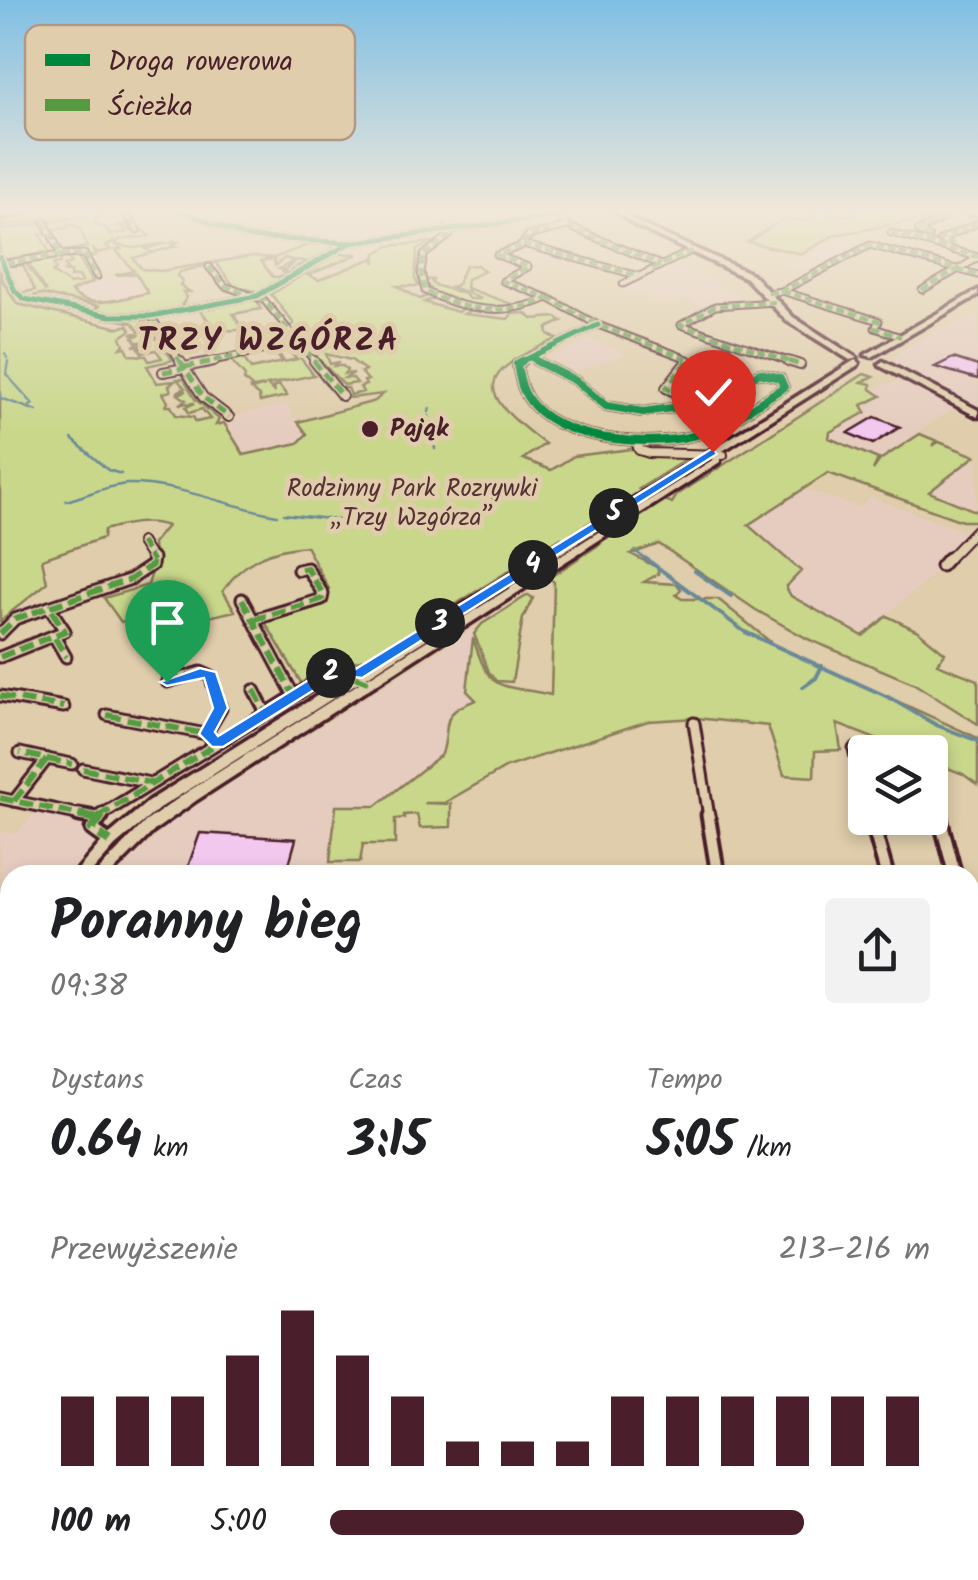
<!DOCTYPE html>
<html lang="pl">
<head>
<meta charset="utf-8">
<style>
  :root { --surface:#fff; --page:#f2f2f2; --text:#202124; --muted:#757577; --accent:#4a1f2b }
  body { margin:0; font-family:Kalam,sans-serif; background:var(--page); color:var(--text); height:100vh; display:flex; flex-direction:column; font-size:38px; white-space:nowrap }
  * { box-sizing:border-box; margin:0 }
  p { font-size:32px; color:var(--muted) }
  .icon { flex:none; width:55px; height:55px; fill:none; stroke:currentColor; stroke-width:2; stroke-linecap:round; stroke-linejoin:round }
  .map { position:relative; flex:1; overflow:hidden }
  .drawer { position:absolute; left:0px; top:865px; width:980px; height:715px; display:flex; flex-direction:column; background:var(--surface); border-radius:30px 30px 0 0; box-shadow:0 5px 15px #0003 }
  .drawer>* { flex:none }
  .tools { position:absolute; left:848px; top:735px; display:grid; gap:20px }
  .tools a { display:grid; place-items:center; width:100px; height:100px; border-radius:10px; background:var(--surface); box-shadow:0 5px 15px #0003; font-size:50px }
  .pin { position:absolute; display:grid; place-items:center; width:85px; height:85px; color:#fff; margin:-102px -42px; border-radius:50% 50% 50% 0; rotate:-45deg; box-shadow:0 0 10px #0007 }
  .pin .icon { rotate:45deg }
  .km { position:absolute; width:50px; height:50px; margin:-25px; border-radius:50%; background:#222; color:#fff; font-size:28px; line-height:50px; text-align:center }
  .round { display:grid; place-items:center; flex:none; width:105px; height:105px; border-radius:10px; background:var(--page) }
  .overview { display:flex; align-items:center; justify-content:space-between; height:170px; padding:0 50px }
  h1 { font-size:55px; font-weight:700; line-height:75px }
  .stats { display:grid; grid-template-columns:repeat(3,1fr); gap:15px; height:170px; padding:10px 50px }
  .stats div { display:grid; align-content:center }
  .stats b { font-size:50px; font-weight:700 }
  .stats small { font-size:28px; font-weight:400 }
  .stats p { font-size:28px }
  .chart { height:280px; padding:20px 50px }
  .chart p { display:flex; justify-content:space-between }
  .chart svg { width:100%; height:180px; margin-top:10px; stroke:var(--accent); stroke-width:6 }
  ul { padding:0 50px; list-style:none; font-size:32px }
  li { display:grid; grid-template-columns:160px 120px 1fr; align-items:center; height:75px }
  li i { height:25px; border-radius:12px; background:var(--accent) }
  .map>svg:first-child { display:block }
</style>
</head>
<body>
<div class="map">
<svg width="978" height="1580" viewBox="0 0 978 1580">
  <rect width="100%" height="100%" fill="#dfcdab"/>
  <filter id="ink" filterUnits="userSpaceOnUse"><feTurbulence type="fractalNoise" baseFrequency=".01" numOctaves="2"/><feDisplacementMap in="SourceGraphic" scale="20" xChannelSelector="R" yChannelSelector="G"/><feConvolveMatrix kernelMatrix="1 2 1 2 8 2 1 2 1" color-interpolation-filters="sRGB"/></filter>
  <g filter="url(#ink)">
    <g fill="#e5ccbf">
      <path d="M334,210H524L532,217L472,225L463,217L355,239L351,236L336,239L290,237L303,231L289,225Z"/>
      <path d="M844,236L865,242L807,272L784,265Z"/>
      <path d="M675,266L718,280L713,284L736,291L744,303L702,305L682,299L667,306L622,290Z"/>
      <path d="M136,274L148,294L95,302L77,299L70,290L93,281Z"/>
      <path d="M978,314V405L974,408L933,388L893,362L894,356L934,331Z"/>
      <path d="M591,339L627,354L572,372L544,355L558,354Z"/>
      <path d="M899,381L956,407L878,459L828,438L829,432L882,397L873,389Z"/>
      <path d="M285,404L306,434L298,443L245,455L223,418Z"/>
      <path d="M978,458L976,509L932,492L952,474Z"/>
      <path d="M802,489L859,507L871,497L969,533L934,568L938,571L863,635L791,596L786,587L801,570L748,525Z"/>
      <path d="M473,629L469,690L478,699L445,721L442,754L376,805L336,807L329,875H116L171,822Z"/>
      <path d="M38,809L108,827L67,875H10V899L0,896V832L17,833Z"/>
    </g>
    <g fill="#c9d78b" stroke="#8a7b5b" stroke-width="2.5">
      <path d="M31,210H119L95,216L96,225L106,228L110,235L126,232L123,226H116L126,225L130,231L142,230L149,236L119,240L116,244L113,239L114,242L106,246L111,250L97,253L92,248L96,255L90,257L86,253L64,251L87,247L80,229L67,223L68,228L52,230L48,223L89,215L0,226V219Z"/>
      <path d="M823,210L848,216L857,210H974L834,235L802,254L748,242L783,219L805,221Z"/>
      <path d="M43,224L49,234H40L51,255L44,252L8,261L0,254V230Z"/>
      <path d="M173,241L178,242L174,244L177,246L133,258L142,269L161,271L252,256L274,258L313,243L340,246L305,268L297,266L307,262L297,260L285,270L279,269L294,261L285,258L275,266L274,259L261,261L273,277L284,276L287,273L281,272L290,273L292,269L300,271L259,292L234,286L216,263L180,272L177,276L183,281L180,285L190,292H183L187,297L180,308L140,316L92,311L99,306L40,294L27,298L21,293L35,290L23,265L12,266L25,262L46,292L27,262L62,256L60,263L53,264L56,270L52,272L70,284L82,282L79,276L70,277L71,272L63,271L67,270L64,265L72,263L66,256L77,255L93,282L71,291C88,312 124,297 148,293L136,274L115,275L134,271L116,250L121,249L117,245L134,248L167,243L146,249L153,253L174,246L170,243Z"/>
      <path d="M433,242L417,250L415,279L419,286H397L420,299L429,295L435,298L424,302L458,312L463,308L453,305L472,309L464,314L508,319L512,314L526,313L532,319L556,317L562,321L547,328L548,334L557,339C477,374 473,390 545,444L523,459L551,470L574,456L631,449L649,458L691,456L639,489L672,503L677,495L864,374L873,377L862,382L871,384V389L881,396L862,405L866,412L830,432L829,438L878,459L873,470L880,460L920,434L937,441L932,446L939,442L975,456L929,492L978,512V521H962L828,473L748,525L801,571L786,587L791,596L863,636L887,616L918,631L945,653L937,664L978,680V724L913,683L808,639L756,610L659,544L631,554L658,568V574L644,582L677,584L681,589L676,595L682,599H718L774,645L978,738V785L963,774L930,761V752H909L837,724L841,750L815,751L814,777L784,775L768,726L697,718L648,721L507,767L444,803H424L451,804V827L420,828L417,814L404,815V818L395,819V844H363L360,862H330L336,806H376L442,754C452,722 437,714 476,700L467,691L473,638C491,695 497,683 551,695L554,582L549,578L600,544L561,538L372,657C355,662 337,664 321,674L315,672L304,681L307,684L303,686L265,622L314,608L326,599L329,589L306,546C270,549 243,560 223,591L235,611L174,625L150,637L135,617L121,622L104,598L148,585L154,566L153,543L167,526C146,519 125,524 104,530L103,538L42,559L47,583L0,621V265L1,278L17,304L119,328L128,325L131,330L121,337L124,344L121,348L126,347L130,355L146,356L149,361L162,358L156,350L142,353L139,348L147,345L133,346L143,342H136L133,337L141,334H131L140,332L133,323L96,315L149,319L143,322L173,360L147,366L157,383L175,381L169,386L171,391L163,393L168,402L166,406H171L176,415L193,417L196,422L210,419L202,409L189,413L186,407L195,403L179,404L186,400L178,394L186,391L177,392L185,388L177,379H184L195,399L219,419L216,425L224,423L244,455L298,443L307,434L298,422L375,401L383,394L350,398L341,388H348L351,395L363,392L360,387L366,385L364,381L368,380L361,372L365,370L351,360L326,354L330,364L339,362L334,366H343L347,370L344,374L354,373L345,378H353L357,383L344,385L316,357L325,340L305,346L312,341L297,336L300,334L289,327L294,324L271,294L338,254H358L308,275L319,280L373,258L375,263L376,253L389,246Z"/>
      <path d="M477,265L485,271L467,279L466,288L523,308L476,307L426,289L430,288L424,283L426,279L434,280L431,281L434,285L465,294L469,299H481L468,293V289L465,292L451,287L457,285L465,266Z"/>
      <path d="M256,299L261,309L233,314L242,328L238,330L210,331L206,326L209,321L200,310Z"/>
      <path d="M291,346L314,375L267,385L275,393L273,387L279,385L287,396L260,402L259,396L251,390L265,386L249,389L252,387L244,380L245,376L230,359L246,356L244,359L251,369L282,362L275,352L270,353L276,349L284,362L297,359L285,348Z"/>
      <path d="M528,595L533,598L523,618L512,682L496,681L489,672L474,634L482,624Z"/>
      <path d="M356,1570H489L500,1580H411L409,1576L401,1580H358Z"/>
      <path d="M551,1570H706L708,1580H551Z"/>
    </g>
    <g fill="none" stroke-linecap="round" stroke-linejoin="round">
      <g stroke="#6b8997" stroke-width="2.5">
        <path d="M5,354L7,358"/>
        <path d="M8,361L6,374L33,404L30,406"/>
        <path d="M0,391V398L37,411"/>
        <path d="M429,412L430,408"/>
        <path d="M429,416L435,449"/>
        <path d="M72,439L108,470L121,474"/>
        <path d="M66,501C85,496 108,485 128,484C176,483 230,507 277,515"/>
        <path d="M284,514L374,524"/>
        <path d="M635,551L648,561"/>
      </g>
      <g stroke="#6b8997" stroke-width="4">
        <path d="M645,558L745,632L888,697L936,725L978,741"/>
        <path d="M695,571L731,596"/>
        <path d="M803,687L816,678L822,666"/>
      </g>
      <path stroke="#6b8997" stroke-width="6" d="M441,1570L447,1580"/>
    </g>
    <g fill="#f2c8ef" stroke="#4a1f2b" stroke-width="2.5">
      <path d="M953,358L978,366V379L935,367Z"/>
      <path d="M875,417L900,427L873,444L848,433Z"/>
      <path d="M200,833L296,839L286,875H185Z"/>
    </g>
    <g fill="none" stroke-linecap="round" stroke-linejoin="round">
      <g stroke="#4a1f2b" stroke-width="9">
        <g id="street-far4">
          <path d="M123,210L137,230"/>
          <path d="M179,210L247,237L350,243L602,210"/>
          <path d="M967,213L978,212"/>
          <path d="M568,226L661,265"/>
          <path d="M445,229L450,235L424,255L421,272L425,291C465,311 506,317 548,298L503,281L528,267L497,255L521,246L528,236L568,226L558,215"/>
          <path d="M891,233L978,257"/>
          <path d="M929,237L918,231L942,219"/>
          <path d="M948,243L940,240L978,223"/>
          <path d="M523,244L639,276"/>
          <path d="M61,255L84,254L97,277"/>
          <path d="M0,257L15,291L24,299L110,316H151L257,296L349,243"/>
          <path d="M6,263L61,255L45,222"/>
          <path d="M209,267L225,286L264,300L316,363"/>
          <path d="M623,284L693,250"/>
          <path d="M922,290L978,258"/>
          <path d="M782,291L879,321L875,328L901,337"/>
          <path d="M768,293L782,291L870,245L978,275"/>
          <path d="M548,298L598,325L688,359L685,363"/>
          <path d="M775,302L715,306L681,325L795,363"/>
          <path d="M151,316L181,363"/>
          <path d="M530,358L541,363"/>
          <path d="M202,363L299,343"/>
          <path d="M518,363L598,325"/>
        </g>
      </g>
      <g stroke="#4a1f2b" stroke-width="12">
        <g id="street-far3">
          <path d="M180,361L203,397L229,417"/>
          <path d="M314,361L342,396"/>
          <path d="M522,361L517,364C520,381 522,393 534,406C567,443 659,448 703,433C733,423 758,403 784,387L780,378L760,373L694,405L643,412L606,406L576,381L536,361"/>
          <path d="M687,361L666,388L698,403"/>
          <path d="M788,361L800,365"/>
          <path d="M185,367L214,361"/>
          <path d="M163,372L185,368"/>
          <path d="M636,442L639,450L649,453L723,455"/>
          <path d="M141,542L153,561"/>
          <path d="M946,561L978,528"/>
        </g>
      </g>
      <g stroke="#4a1f2b" stroke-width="15">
        <g id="street-far2">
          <path d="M941,566L948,558"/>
          <path d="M242,599L294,696"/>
          <path d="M253,620L322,599L323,594L307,568L298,570"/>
          <path d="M0,634L15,619L49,607"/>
          <path d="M55,638L66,657"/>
          <path d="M0,657L65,631L49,607L131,579L152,565L153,558"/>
          <path d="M167,682L201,672L210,676L221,709L206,734"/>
          <path d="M254,690L266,713"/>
          <path d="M0,696L64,707"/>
          <path d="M107,715L206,734L217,743"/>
          <path d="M694,723L709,817"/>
          <path d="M854,749L865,793"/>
          <path d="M47,759L72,764"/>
          <path d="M83,769L150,783"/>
          <path d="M0,798L91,817"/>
          <path d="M14,801L47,759L20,753"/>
          <path d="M939,813L940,817"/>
          <path d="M98,817L336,670L368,682"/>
        </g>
      </g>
      <g stroke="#4a1f2b" stroke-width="19">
        <g id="street-far1">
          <path d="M79,815L96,818"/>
          <path d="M102,815L92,829L110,842"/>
          <path d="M708,815L718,875"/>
          <path d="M939,815L955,875"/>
          <path d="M871,818L887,875"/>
          <path d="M970,923L978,944"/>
        </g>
      </g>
      <g stroke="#4a1f2b" stroke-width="22">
        <g id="street">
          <path d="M970,1537H978"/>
          <path d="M259,1570L260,1580"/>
          <path d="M81,1580L83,1570"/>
        </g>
      </g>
      <g stroke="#4a1f2b" stroke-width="7">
        <g id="secondary">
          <path d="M19,210H30L0,219V215Z"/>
          <path d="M614,210H621L640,224L752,274L793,317L857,358L850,360L787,321L746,278L636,226Z"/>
          <path d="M978,290V295L872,357L865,355Z"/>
          <path d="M855,360L859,363L858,365L160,808L115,846L89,875H73L105,838L150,800Z"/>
          <path d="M883,361L978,410V417L880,366L879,364Z"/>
          <path d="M717,457L720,458V462L197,800L155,830L110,875H94L145,822L187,792Z"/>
          <path d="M0,901L10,904V916L0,913Z"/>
          <path d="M970,1021L978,1022V1036L970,1035Z"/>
        </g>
      </g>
      <use href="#street-far4" stroke="#dfcdab" stroke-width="5"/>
      <use href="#street-far3" stroke="#dfcdab" stroke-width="8"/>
      <use href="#street-far2" stroke="#dfcdab" stroke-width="9"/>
      <use href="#street-far1" stroke="#dfcdab" stroke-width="11"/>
      <use href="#street" stroke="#dfcdab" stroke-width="15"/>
      <use href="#secondary" fill="#dfcdab" fill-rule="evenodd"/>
      <g stroke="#559a41" stroke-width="4" stroke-dasharray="8 4" stroke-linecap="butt">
        <path d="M123,210L137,230"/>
        <path d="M568,226L661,265"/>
        <path d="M891,233L978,257"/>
        <path d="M450,235L424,255L421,272L425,291C465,311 506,317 548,298L503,281L528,267L497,255L521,246L528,236L554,230"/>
        <path d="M930,238L918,231L942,219"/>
        <path d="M523,244L639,276"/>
        <path d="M954,244L940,240L978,223"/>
        <path d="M61,255L84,254L97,277"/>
        <path d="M6,263L61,255L45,222"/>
        <path d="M209,267L225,286L264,300L316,363"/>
        <path d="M652,269L693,250"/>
        <path d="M922,290L960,268"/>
        <path d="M782,291L879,321L875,328L901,337"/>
        <path d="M768,293L782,291L870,245L978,275"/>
        <path d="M548,298L598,325L688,359L685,363"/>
        <path d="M775,302L715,306L681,325L795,363"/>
        <path d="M151,316L181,363"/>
        <path d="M202,363L299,343"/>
      </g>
      <g stroke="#559a41" stroke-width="5" stroke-dasharray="10 5" stroke-linecap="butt">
        <path d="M180,361L203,397L229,417"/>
        <path d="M314,361L342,396"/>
        <path d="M687,361L666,388L695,401"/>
        <path d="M788,361L800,365"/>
        <path d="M185,367L214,361"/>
        <path d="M163,372L185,368"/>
        <path d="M141,542L153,561"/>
      </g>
      <g stroke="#559a41" stroke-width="6" stroke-dasharray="14 6" stroke-linecap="butt">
        <path d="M242,599L294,696"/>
        <path d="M253,620L322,599L323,594L307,568L298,570"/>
        <path d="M0,634L15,619L49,607"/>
        <path d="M55,638L66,657"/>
        <path d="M0,657L65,631L49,607L131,579L152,565L153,558"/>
        <path d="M167,682L201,672L210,676L221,709L206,734"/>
        <path d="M254,690L266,713"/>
        <path d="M0,696L64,707"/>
        <path d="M107,715L206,734L217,743"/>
        <path d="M47,759L72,764"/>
        <path d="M83,769L151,783"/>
        <path d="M0,798L91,817"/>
        <path d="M14,801L47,759L20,753"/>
        <path d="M98,817L336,670L368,682"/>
      </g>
      <g stroke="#559a41" stroke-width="9" stroke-dasharray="18 9" stroke-linecap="butt">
        <path d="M79,815L96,818"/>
        <path d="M102,815L92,829L110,842"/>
      </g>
      <g stroke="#559a41" stroke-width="11" stroke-dasharray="22 11" stroke-linecap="butt">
        <path d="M970,1537H978"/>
        <path d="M259,1570L260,1580"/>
        <path d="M81,1580L83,1570"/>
      </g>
      <g stroke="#dfcdab" stroke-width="9">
        <g id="cycleway-far1">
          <path d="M179,210L247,237L350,243L602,210"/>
          <path d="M0,257L15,291L24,299L110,316H151L257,296L350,243"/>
          <path d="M530,358L541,363"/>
          <path d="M518,363L598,325"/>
        </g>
      </g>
      <g stroke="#dfcdab" stroke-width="11">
        <path id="cycleway" d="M522,361L517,364C520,381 522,393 534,406C567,443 659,448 703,433C733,423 758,403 784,387L780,378L760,373L694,405L643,412L606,406L576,381L536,361"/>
      </g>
      <use href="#cycleway-far1" stroke="#00873e" stroke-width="5"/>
      <use href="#cycleway" stroke="#00873e" stroke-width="8"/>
    </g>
  </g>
  <linearGradient id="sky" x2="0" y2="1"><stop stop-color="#7fbfe4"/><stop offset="0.49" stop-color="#f1e8d9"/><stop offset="1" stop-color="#f1e8d9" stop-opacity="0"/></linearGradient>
  <rect width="978" height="431" fill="url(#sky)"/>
  <path fill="#1a73e8" stroke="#fff" stroke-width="2.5" d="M713,448L717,454L362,678L338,675L223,747H212L199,734L213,708L204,678L167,686L160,682L200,668L216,672L228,708L215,732L218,736L331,666L354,670Z"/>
  <circle fill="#4a1f2b" stroke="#dfcdab" stroke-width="4" cx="370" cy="429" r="10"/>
  <g text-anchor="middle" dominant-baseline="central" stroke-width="10" stroke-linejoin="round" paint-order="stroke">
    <g font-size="25" font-weight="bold" fill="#4a1f2b" stroke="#dfcdab" text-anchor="start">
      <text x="390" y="429">Pająk</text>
    </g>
    <g font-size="25" fill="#573135" stroke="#dfcdab">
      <text x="412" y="489">Rodzinny Park Rozrywki<tspan x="412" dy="29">„Trzy Wzgórza”</tspan></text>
    </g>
    <g font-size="32" font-weight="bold" letter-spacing="2.5" fill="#4a1f2b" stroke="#dfcdab">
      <text x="269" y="341">TRZY WZGÓRZA</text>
    </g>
  </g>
  <rect x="25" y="25" width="330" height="115" rx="15" fill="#dfcdab" stroke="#b29985" stroke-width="2.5"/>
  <rect x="45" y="54" width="45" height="12" fill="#00873e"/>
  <rect x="45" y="99" width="45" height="12" fill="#559a41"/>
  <g font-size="28" fill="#4a1f2b">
    <text x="108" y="70">Droga rowerowa</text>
    <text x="108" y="115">Ścieżka</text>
  </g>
</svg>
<div class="tools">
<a><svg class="icon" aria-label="layers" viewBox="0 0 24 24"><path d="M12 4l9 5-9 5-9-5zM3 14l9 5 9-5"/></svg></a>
</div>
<div class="pin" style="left:167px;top:682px;background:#1e9e55"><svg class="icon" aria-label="arrive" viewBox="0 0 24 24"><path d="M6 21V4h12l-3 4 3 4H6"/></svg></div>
<div class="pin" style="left:713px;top:452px;background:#d93025"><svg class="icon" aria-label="check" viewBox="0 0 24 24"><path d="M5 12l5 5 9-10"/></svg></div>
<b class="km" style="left:331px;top:673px">2</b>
<b class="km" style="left:440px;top:623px">3</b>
<b class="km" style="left:533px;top:565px">4</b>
<b class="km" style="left:614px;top:513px">5</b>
<section class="drawer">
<div class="overview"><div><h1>Poranny bieg</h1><p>09:38</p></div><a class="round"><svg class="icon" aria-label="share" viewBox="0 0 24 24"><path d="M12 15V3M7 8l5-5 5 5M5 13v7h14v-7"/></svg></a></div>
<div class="stats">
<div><p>Dystans</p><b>0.64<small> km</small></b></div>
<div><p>Czas</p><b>3:15</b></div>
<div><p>Tempo</p><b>5:05<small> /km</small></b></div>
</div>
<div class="chart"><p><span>Przewyższenie</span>213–216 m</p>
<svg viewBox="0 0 160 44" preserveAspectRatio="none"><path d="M5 44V27M15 44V27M25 44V27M35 44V17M45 44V6M55 44V17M65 44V27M75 44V38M85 44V38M95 44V38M105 44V27M115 44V27M125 44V27M135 44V27M145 44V27M155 44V27"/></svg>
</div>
<ul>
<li><b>100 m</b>5:00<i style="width:79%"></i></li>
</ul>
</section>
</div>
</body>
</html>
